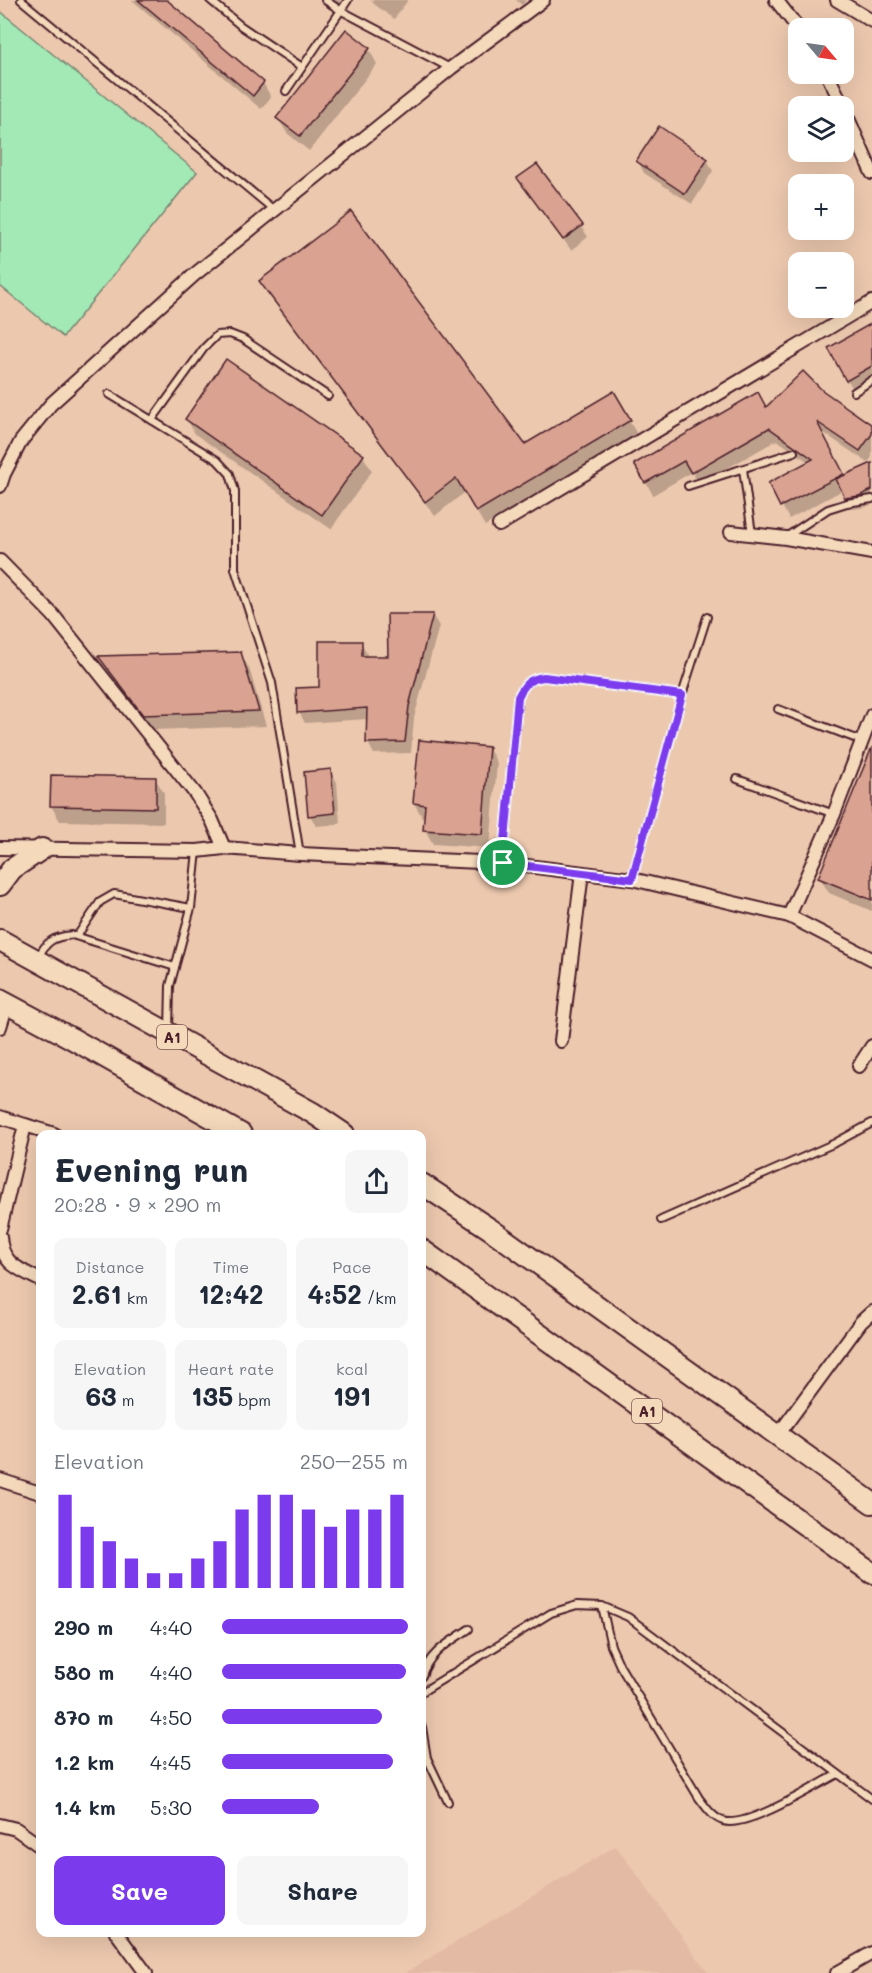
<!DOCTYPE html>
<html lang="en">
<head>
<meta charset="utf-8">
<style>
  :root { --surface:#fff; --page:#f6f6f7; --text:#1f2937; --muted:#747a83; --accent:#7c3aed }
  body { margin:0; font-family:Mali,sans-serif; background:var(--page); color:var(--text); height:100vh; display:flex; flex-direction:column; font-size:22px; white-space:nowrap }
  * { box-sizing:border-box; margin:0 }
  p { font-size:20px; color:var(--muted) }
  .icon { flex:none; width:33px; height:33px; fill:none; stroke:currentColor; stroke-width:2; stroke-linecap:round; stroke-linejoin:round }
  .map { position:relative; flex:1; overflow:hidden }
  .drawer { position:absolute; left:36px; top:1130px; width:390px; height:807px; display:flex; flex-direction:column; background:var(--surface); border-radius:12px; box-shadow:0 6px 24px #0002 }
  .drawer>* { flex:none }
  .needle { width:39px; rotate:119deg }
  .controls { position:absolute; left:788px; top:18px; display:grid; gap:12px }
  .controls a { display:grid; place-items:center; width:66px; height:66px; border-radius:12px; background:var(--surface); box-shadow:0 6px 24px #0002; font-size:30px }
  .pin { position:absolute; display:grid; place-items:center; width:51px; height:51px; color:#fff; margin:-26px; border:3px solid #fff; border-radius:50%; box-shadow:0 2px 6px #0007 }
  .round { display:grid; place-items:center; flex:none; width:63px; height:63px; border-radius:12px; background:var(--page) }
  .head { display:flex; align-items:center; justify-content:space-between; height:102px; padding:0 18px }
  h1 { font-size:33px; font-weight:700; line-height:45px }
  .figures { display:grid; grid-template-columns:repeat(3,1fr); gap:9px; height:102px; padding:6px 18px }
  .figures div { display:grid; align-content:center; border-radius:12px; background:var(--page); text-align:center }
  .figures b { font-size:26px; font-weight:700 }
  .figures small { font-size:16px; font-weight:400 }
  .figures p { font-size:16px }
  .chart { height:168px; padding:12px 18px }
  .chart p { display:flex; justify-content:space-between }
  .chart svg { width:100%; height:108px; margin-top:6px; stroke:var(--accent); stroke-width:6 }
  .action { display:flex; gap:12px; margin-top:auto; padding:12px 18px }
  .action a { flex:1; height:69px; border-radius:12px; background:var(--accent); color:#fff; font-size:24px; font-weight:700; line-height:69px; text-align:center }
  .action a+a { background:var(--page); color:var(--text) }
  ul { padding:0 18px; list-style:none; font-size:20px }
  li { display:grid; grid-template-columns:96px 72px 1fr; align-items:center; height:45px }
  li i { height:15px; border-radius:8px; background:var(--accent) }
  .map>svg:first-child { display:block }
</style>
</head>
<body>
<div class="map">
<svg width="872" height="1973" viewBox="0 0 872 1973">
  <rect width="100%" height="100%" fill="#ecc8ae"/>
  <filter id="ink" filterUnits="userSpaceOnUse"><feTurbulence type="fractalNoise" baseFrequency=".0167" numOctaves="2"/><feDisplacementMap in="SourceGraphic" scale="12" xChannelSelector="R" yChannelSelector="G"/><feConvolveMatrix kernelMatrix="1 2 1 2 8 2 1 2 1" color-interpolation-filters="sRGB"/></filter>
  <g filter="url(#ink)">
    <path fill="#e3baa3" d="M616,1846L708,1973H405Z"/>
    <path fill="#a2e9b6" stroke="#768470" stroke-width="1.5" d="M0,11L197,172L63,337L0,286Z"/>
    <g fill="#0003">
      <path d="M132,0H165L263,83L271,97L261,109Z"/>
      <path d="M325,0H341L335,8Z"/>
      <path d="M371,0H408L394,19L374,4Z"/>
      <path d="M516,0H526L522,5Z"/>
      <path d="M369,49L377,64L309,151L287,133L278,118Z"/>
      <path d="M707,160L713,171L692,204L644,173L638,161Z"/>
      <path d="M519,179L581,226L588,237L571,250Z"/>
      <path d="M261,281L525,446L613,393L638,436L485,526L465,492L435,516L269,296Z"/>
      <path d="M872,325V381L854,391L830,348Z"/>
      <path d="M821,392L872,427V457L868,463L821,431L845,477L872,465V504L866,507L853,509L843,490L789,519L770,483L810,463L777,440L699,484L692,472L653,495L636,465L766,409Z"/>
      <path d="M187,419L363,456L372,471L331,529L195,434Z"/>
      <path d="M432,615L439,626L414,718L411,753L374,754L368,743V719L305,723L299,712L361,642L367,654V658H389Z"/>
      <path d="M240,653L249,668L266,726L153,730L108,671L100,657Z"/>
      <path d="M489,749L497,763L490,848L433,844L425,830L426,818L422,817L414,803Z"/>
      <path d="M872,750V911L829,893L820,878Z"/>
      <path d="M330,771L337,782L340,824L316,826L310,815Z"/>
      <path d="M52,777L155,778L164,793V823L60,821L51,806Z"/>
    </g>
    <g fill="#d9a291" stroke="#4a1f2b" stroke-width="1.5">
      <path d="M138,0H167L264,82L253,96Z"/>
      <path d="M346,29L370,48L300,136L276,118Z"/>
      <path d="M659,126L708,159L685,194L636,161Z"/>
      <path d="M537,164L583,225L563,240L517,178Z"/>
      <path d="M351,211L525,444L614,391L631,420L476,512L456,478L425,502L259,281Z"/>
      <path d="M872,323V366L846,381L828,348Z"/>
      <path d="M226,359L364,455L322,515L185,419Z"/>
      <path d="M803,371L822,390L872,425V434L860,451L817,422L844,474L780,507L768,483L813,459L769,428L691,473L684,461L645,483L634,464L758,392L766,407Z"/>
      <path d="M872,463V490L859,496L845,498L836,479Z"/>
      <path d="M387,614H433L409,706L405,742L366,743L367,708L297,713L296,688L319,687V641H362V656H388Z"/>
      <path d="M241,652L259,711L143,715L98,656Z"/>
      <path d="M419,740L489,747L482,834L423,830L425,805L413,803Z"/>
      <path d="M872,747V900L818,878Z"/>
      <path d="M331,769L335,813L308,816L304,772Z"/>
      <path d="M51,775L156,777V808L50,806Z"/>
    </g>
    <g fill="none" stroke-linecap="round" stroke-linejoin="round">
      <g stroke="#4a1f2b" stroke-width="10">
        <g id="service">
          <path d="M21,0L274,210"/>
          <path d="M210,0L241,26L302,67"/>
          <path d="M325,0L340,10L450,68"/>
          <path d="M286,91L348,0"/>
          <path d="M854,392L872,380"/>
          <path d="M109,394L217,460L230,474L235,491V569L272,683L300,854"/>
          <path d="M152,420L204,348L217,335L230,334L243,339L328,396"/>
          <path d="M743,469L752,534"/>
          <path d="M688,486L794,452"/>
          <path d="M786,537L828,509L847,503L872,499"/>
          <path d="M778,709L862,741"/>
          <path d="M737,779L834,814"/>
          <path d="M503,863L518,697C525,683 529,679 544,677L682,695"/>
          <path d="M632,879L682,695L707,617"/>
          <path d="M77,936L100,902L114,894L191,908"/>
          <path d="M38,958C46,941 53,937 72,935L175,967"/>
          <path d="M169,1031L170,986L191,908L197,851"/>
          <path d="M661,1220L835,1143L872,1123"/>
          <path d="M602,1606L611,1646L620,1666L699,1798C706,1807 712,1817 723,1821C747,1829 814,1786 838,1774"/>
          <path d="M422,1676C429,1652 450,1642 469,1629"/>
          <path d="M422,1692L551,1613L577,1605L602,1606L628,1617L872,1799"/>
          <path d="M422,1727L427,1758L448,1802"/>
        </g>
      </g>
      <g stroke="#4a1f2b" stroke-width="16">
        <g id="minor">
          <path d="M776,0L798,28"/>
          <path d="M837,0L872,21"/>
          <path d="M827,74L843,106"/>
          <path d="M843,107L872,173"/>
          <path d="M0,486L4,474L21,441L51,404L194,275L451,68L543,0"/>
          <path d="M499,525L872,302"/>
          <path d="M731,532L786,538L872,553"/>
          <path d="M0,561L53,615L195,793L212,820L224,848"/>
          <path d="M0,848L197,851L224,848L300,854L503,863L632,879L789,916L872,959"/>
          <path d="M789,916L834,814L872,715"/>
          <path d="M0,1027L7,1004"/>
          <path d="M561,1041L582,873"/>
          <path d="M859,1066L872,1046"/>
          <path d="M0,1117L25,1125L0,1229"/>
          <path d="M25,1125L54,1134"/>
          <path d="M0,1236C1,1264 19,1269 40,1280"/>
          <path d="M778,1435L861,1322L872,1312"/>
          <path d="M0,1480L40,1493"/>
          <path d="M0,1825L16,1829L40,1846"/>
          <path d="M116,1932L146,1973"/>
          <path d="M837,1973L872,1953"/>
        </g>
      </g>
      <g stroke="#4a1f2b" stroke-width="24">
        <g id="primary">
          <path d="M0,885L12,869L42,849"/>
          <path d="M0,940L313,1113L344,1134"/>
          <path d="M0,1000L71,1038L241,1134"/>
          <path d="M422,1184L490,1229L872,1503"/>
          <path d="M422,1250L872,1573"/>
        </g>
      </g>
      <use href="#service" stroke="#f4d9bb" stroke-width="6"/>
      <use href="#minor" stroke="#f4d9bb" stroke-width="12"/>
      <use href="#primary" stroke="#f4d9bb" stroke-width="20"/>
    </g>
  </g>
  <g fill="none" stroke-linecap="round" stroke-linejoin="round" filter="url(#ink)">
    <g stroke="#fff" stroke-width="12">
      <path id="route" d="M544,677L682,695L632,879L503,863L518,697C525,683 529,679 544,677Z"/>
    </g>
    <use href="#route" stroke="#7c3aed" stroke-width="8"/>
  </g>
  <g text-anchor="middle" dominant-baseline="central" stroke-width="6" stroke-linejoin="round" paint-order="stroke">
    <g fill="#f4d9bb" stroke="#7d5756" stroke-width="1.5">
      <rect x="157" y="1025" width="30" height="24" rx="4.5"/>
      <rect x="632" y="1399" width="30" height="24" rx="4.5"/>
    </g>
    <g font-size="15" font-weight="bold" fill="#4a1f2b">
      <text x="172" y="1037">A1</text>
      <text x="647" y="1411">A1</text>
    </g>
  </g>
</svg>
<div class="controls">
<a><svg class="needle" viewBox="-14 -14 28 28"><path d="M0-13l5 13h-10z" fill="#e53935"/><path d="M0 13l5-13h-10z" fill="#747a83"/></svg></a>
<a><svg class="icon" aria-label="layers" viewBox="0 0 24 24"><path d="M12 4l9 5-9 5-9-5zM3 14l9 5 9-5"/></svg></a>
<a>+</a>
<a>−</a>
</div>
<div class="pin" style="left:503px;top:863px;background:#1e9e55"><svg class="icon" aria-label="arrive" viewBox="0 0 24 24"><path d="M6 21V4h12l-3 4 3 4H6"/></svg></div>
<section class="drawer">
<div class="head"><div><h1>Evening run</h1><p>20:28 · 9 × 290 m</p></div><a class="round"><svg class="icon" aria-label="share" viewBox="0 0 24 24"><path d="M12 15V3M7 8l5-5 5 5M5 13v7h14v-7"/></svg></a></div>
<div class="figures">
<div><p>Distance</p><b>2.61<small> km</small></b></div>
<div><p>Time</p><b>12:42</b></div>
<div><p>Pace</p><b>4:52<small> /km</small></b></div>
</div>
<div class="figures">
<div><p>Elevation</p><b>63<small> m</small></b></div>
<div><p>Heart rate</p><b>135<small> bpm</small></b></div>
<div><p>kcal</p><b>191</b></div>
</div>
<div class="chart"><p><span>Elevation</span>250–255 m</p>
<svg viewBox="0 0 160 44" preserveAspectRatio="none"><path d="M5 44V6M15 44V19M25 44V25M35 44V32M45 44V38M55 44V38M65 44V32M75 44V25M85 44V12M95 44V6M105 44V6M115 44V12M125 44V19M135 44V12M145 44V12M155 44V6"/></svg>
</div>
<ul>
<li><b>290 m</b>4:40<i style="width:100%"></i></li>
<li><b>580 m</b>4:40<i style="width:99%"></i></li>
<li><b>870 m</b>4:50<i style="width:86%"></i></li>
<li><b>1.2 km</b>4:45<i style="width:92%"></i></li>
<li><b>1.4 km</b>5:30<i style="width:52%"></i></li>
</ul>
<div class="action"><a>Save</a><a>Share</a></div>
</section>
</div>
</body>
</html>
